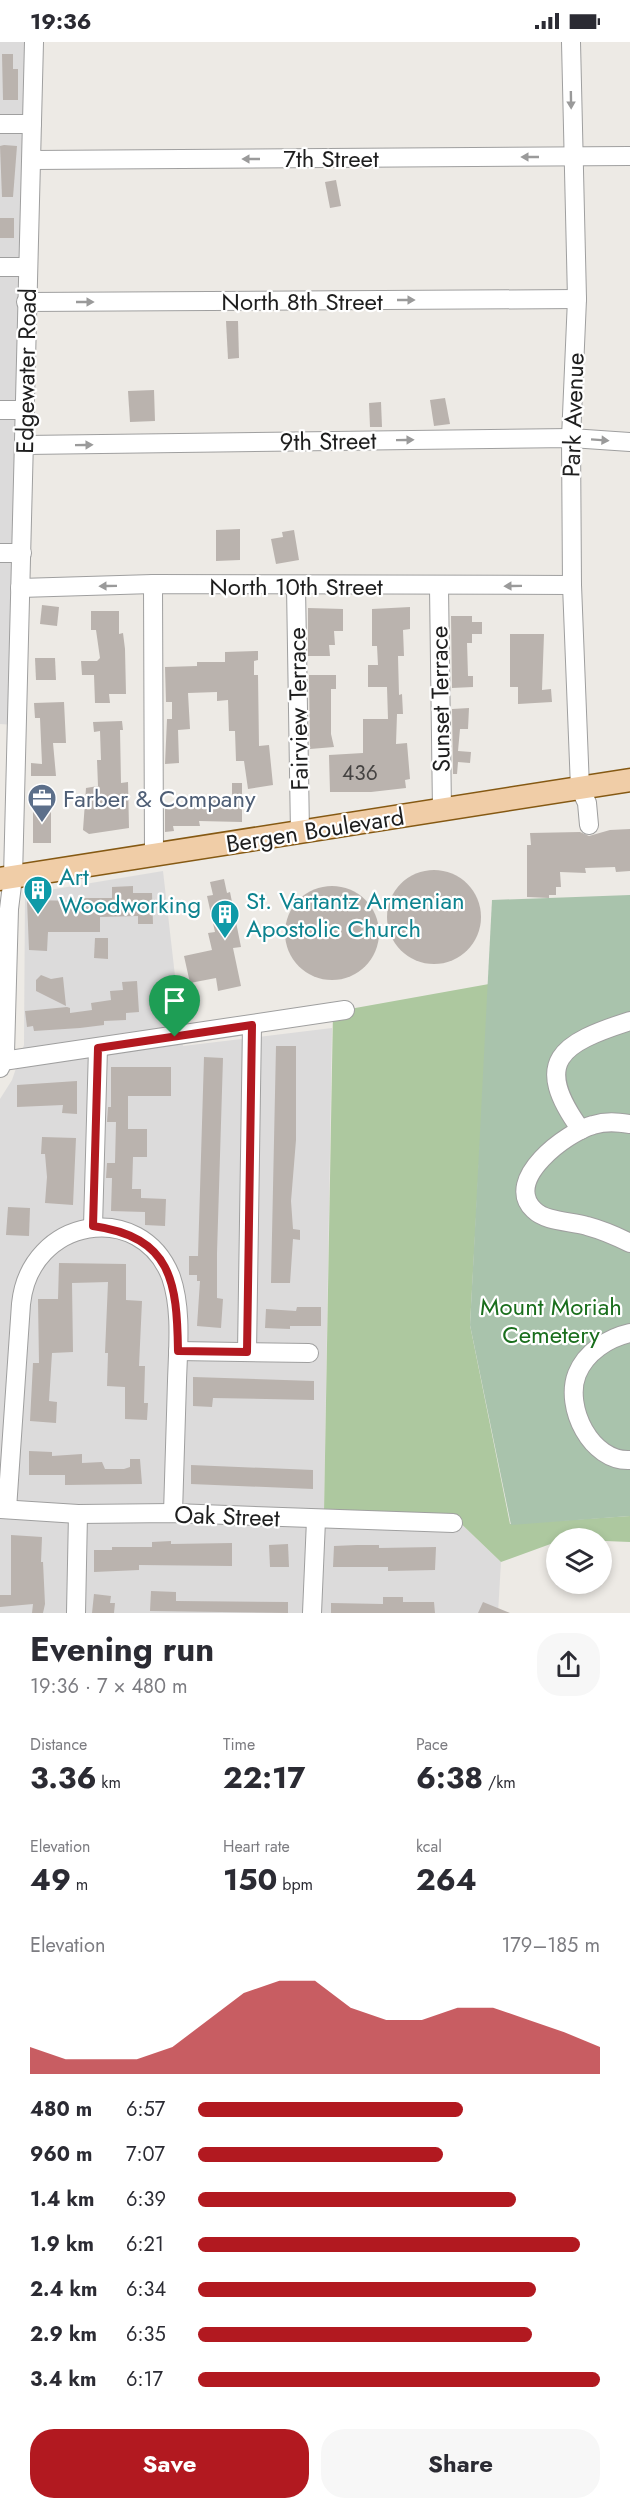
<!DOCTYPE html>
<html lang="en">
<head>
<meta charset="utf-8">
<style>
  :root { --surface:#fff; --page:#f7f7f7; --text:#2b2b33; --muted:#7c7c81; --accent:#b21920 }
  body { margin:0; font-family:Jost,sans-serif; background:var(--page); color:var(--text); height:100vh; display:flex; flex-direction:column; font-size:22px; white-space:nowrap }
  * { box-sizing:border-box; margin:0 }
  p { font-size:20px; color:var(--muted) }
  .icon { flex:none; width:33px; height:33px; fill:none; stroke:currentColor; stroke-width:2; stroke-linecap:round; stroke-linejoin:round }
  .map { position:relative; height:1571px; overflow:hidden }
  .details { display:flex; flex-direction:column; background:var(--surface); flex:1 }
  .details>* { flex:none }
  .controls { position:absolute; left:546px; top:1486px; display:grid; gap:12px }
  .controls a { display:grid; place-items:center; width:66px; height:66px; border-radius:50%; background:var(--surface); box-shadow:0 3px 9px #0003; font-size:30px }
  .pin { position:absolute; display:grid; place-items:center; width:51px; height:51px; color:#fff; margin:-62px -26px; border-radius:50% 50% 50% 0; rotate:-45deg; box-shadow:0 0 6px #0007 }
  .pin .icon { rotate:45deg }
  .round { display:grid; place-items:center; flex:none; width:63px; height:63px; border-radius:24px; background:var(--page) }
  .headline { display:flex; align-items:center; justify-content:space-between; height:102px; padding:0 30px }
  h1 { font-size:33px; font-weight:700; line-height:45px }
  .stats { display:grid; grid-template-columns:repeat(3,1fr); gap:9px; height:102px; padding:6px 30px }
  .stats div { display:grid; align-content:center }
  .stats b { font-size:30px; font-weight:700 }
  .stats small { font-size:16px; font-weight:400 }
  .stats p { font-size:16px }
  .chart { height:168px; padding:12px 30px }
  .chart p { display:flex; justify-content:space-between }
  .chart svg { width:100%; height:108px; margin-top:6px; fill:var(--accent); opacity:.7 }
  .primary-button { display:flex; gap:12px; margin-top:auto; padding:12px 30px }
  .primary-button a { flex:1; height:69px; border-radius:24px; background:var(--accent); color:#fff; font-size:24px; font-weight:700; line-height:69px; text-align:center }
  .primary-button a+a { background:var(--page); color:var(--text) }
  ul { padding:0 30px; list-style:none; font-size:20px }
  li { display:grid; grid-template-columns:96px 72px 1fr; align-items:center; height:45px }
  li i { height:15px; border-radius:8px; background:var(--accent) }
  .status { display:flex; justify-content:space-between; align-items:center; height:42px; padding:0 30px; background:var(--surface); direction:ltr }
  .status svg { height:16px; fill:currentColor }
  .map>svg:first-child { display:block }
</style>
</head>
<body>
<div class="status"><b>19:36</b><svg viewBox="0 0 49 12"><path d="M0 12V9h3v3zM5 12V6h3v6zM10 12V3h3v9zM15 12V0h3v12zM26 1h20v11H26zM47 4h2v5h-2z"/></svg></div>
<div class="map">
<svg width="630" height="1571" viewBox="0 0 630 1571">
  <rect width="100%" height="100%" fill="#edeae5"/>
  <g fill="#dcdbdb">
    <path d="M0,0H34L15,683L0,682Z"/>
    <path d="M163,829L183,1004L332,986L324,1470L451,1472L501,1520L498,1571H0V1057L12,1038L24,1003L25,852Z"/>
  </g>
  <path fill="#adc89f" d="M489,942L470,1283L510,1482L630,1474V1500L556,1497V1500L501,1520L451,1472L324,1470L333,970Z"/>
  <path fill="#a9c3ac" d="M630,853V1474L511,1483L470,1283L492,858Z"/>
  <g fill="#bab3ae">
    <path d="M2,12H13V27H18V58H3Z"/>
    <path d="M4,103L17,104L13,155H2L0,104Z"/>
    <path d="M336,138L341,164L330,166L325,140Z"/>
    <rect x="0" y="176" width="14" height="20"/>
    <path d="M226,279H238L239,316L228,317Z"/>
    <path d="M154,348L155,379L130,380L128,349Z"/>
    <path d="M445,356L450,382L434,384L430,358Z"/>
    <path d="M381,360L382,385H370L369,361Z"/>
    <path d="M240,487V518L216,519V488Z"/>
    <path d="M294,488L299,518L276,522L271,497L283,495L282,490Z"/>
    <path d="M42,563L59,565L57,584L40,582Z"/>
    <path d="M410,565V587L403,588L404,614H398L399,653L402,652L403,672H397L396,702L407,701L410,737L405,738L406,746L371,750H330L329,713L363,711V677H388L387,645H368V623H378L377,604H372V567Z"/>
    <path d="M308,566L343,567V589H334L335,603H329L330,614H308Z"/>
    <path d="M91,569H119V592L123,591L125,607L126,652H109L110,661H95L94,633H82L81,619H97L100,616L96,588H91Z"/>
    <path d="M451,574H472V580H482V592H472V601H467L468,634H473V645L452,646Z"/>
    <path d="M510,592H544L542,648L551,647L552,660L518,662V645H510Z"/>
    <path d="M258,609V618L254,619V633H258L259,704L269,703L273,743L248,747L244,719H236L235,689H229L228,658L217,659V650L188,651L190,687L178,688L179,721L165,722L167,677H172V660H166L165,625L197,624V620H225V610Z"/>
    <path d="M35,616H55L56,638H36Z"/>
    <path d="M309,633H336V647H331V692L334,705L310,707Z"/>
    <path d="M64,660L66,701H53L56,734H31V721L42,722L40,676H35L34,661Z"/>
    <path d="M469,666L468,687H460L458,709L471,710L470,721L458,720L457,732H453L452,667Z"/>
    <path d="M122,679L123,688H120L121,741L128,740L129,786L89,792L83,788L86,746L98,744L97,718H101L100,689L94,690L93,680Z"/>
    <path d="M232,741H242V780L199,779L200,784H173L174,789L165,790V765L184,763V758L232,754Z"/>
    <path d="M33,760L51,761V801H33Z"/>
    <path d="M630,787V829L616,830L615,825L585,826L586,831L560,830L561,845H556V853H549V856L527,855V803H531L530,791L580,790L589,794L610,788Z"/>
    <circle cx="434" cy="875" r="47"/>
    <path d="M224,837L227,851L230,850L241,905L233,906L241,944L218,949L216,936L190,941L184,914L212,908L208,891L215,890L207,854L213,853L210,840Z"/>
    <path d="M133,844V851H152L153,882H138V874L100,875V890H48L47,909L29,908L27,858L82,859V856H112V845Z"/>
    <circle cx="332" cy="891" r="47"/>
    <path d="M95,896H108V917L94,916Z"/>
    <path d="M41,933L51,937L63,935L66,964L36,949V938Z"/>
    <path d="M137,939L139,970L126,971V978L104,979V983L80,986L34,989L33,984L27,985L25,969L67,965L70,966V971L92,968L91,961L111,958L110,949L123,948L122,940Z"/>
    <path d="M276,1004H296V1098L291,1159L293,1187L300,1188V1198L293,1197L290,1241H271Z"/>
    <path d="M204,1015L223,1016L217,1211V1256L223,1257L221,1286L197,1284L200,1239H197V1233H189V1214H198Z"/>
    <path d="M111,1025H171V1054H128V1087H147V1115H133L132,1147H141V1156L166,1157L165,1184L145,1183V1170L111,1169L112,1136H106L107,1121H115L116,1080H107L108,1065H111Z"/>
    <path d="M77,1039V1072L62,1071L63,1063L17,1065V1043Z"/>
    <path d="M42,1095L76,1096L73,1163L45,1161L47,1135L45,1112H41Z"/>
    <path d="M8,1165L30,1166L29,1194L6,1193Z"/>
    <path d="M59,1221L126,1222V1258L142,1259L139,1324H145L144,1361H148L147,1378L125,1377V1345L107,1344L108,1311H105L108,1240L72,1241L73,1310L52,1311L49,1359L57,1360L56,1381L30,1379L33,1321H39L38,1257H58Z"/>
    <path d="M297,1265H321V1284H290V1287L265,1286L266,1267L296,1269Z"/>
    <path d="M193,1335L314,1339V1358L213,1356L212,1365L193,1364Z"/>
    <path d="M29,1409L52,1410V1414L82,1412V1421L102,1420L105,1427H124L130,1425V1417H140L142,1442L65,1443V1433H29Z"/>
    <path d="M191,1423L313,1428V1447L191,1442Z"/>
    <path d="M11,1493L42,1495L41,1520H43L45,1562L43,1571H32L33,1562L0,1565V1553H11Z"/>
    <path d="M171,1499V1502L232,1501V1524L139,1523V1528L94,1530V1508H112V1505H152V1500Z"/>
    <path d="M288,1502L289,1525H270L269,1503Z"/>
    <path d="M357,1503H379V1506L436,1505L435,1528L388,1529V1525H333L334,1504Z"/>
    <path d="M151,1549L176,1550V1559L288,1560V1571L150,1569Z"/>
    <path d="M94,1552L111,1554L110,1561H115L114,1571H92Z"/>
    <path d="M383,1555H403V1560H434L435,1571H331V1561L383,1562Z"/>
    <path d="M483,1560L510,1571H478Z"/>
  </g>
  <g fill="none" stroke-linecap="round" stroke-linejoin="round">
    <g stroke="#9f9f9f" stroke-width="20">
      <g id="minor">
        <path d="M571,0L577,257L571,396L572,543L580,746L587,761L589,783"/>
        <path d="M0,82H32"/>
        <path d="M32,118L630,114"/>
        <path d="M0,225H28"/>
        <path d="M26,260L577,257"/>
        <path d="M0,368H25"/>
        <path d="M25,403L571,396L630,400"/>
        <path d="M0,511H22"/>
        <path d="M153,542L154,814"/>
        <path d="M296,544L300,791"/>
        <path d="M439,545L442,769"/>
        <path d="M20,546L153,542L572,543"/>
        <path d="M3,1019L345,968"/>
        <path d="M0,1026L5,1011L9,867L13,835L34,0"/>
        <path d="M630,1082C617,1080 606,1079 593,1083C567,1090 502,1138 534,1168C546,1180 571,1179 587,1184C602,1188 616,1194 630,1201"/>
        <path d="M581,1088C531,1019 561,1001 630,979"/>
        <path d="M93,1184L98,1006"/>
        <path d="M630,1291C608,1296 586,1310 577,1332C564,1365 591,1420 630,1418"/>
        <path d="M178,1309L309,1311"/>
        <path d="M247,1310L252,983"/>
        <path d="M0,1467L78,1472L173,1471L453,1481"/>
        <path d="M7,1467L21,1262C30,1175 141,1157 171,1235C182,1267 178,1306 177,1339C176,1383 174,1427 173,1471"/>
        <path d="M76,1571L78,1472"/>
        <path d="M312,1571L316,1478"/>
      </g>
    </g>
    <g stroke="#855913" stroke-width="25">
      <path id="major" d="M0,837L630,738"/>
    </g>
    <use href="#minor" stroke="#fff" stroke-width="18"/>
    <use href="#major" stroke="#f0cda7" stroke-width="22"/>
  </g>
  <defs><path id="oneway-solid" d="M-6-.8H1V-3.2L6.5 0L1 3.2V.8H-6Z" transform="scale(1.5)"/></defs>
  <g fill="#9a9a9a">
    <use href="#oneway-solid" transform="translate(571 58) rotate(89)"/>
    <use href="#oneway-solid" transform="translate(530 115) rotate(180)"/>
    <use href="#oneway-solid" transform="translate(251 117) rotate(180)"/>
    <use href="#oneway-solid" transform="translate(406 258)"/>
    <use href="#oneway-solid" transform="translate(85 260)"/>
    <use href="#oneway-solid" transform="translate(405 398) rotate(-1)"/>
    <use href="#oneway-solid" transform="translate(600 398) rotate(4)"/>
    <use href="#oneway-solid" transform="translate(84 403) rotate(-1)"/>
    <use href="#oneway-solid" transform="translate(108 544) rotate(179)"/>
    <use href="#oneway-solid" transform="translate(513 544) rotate(179)"/>
  </g>
  <g fill="none" stroke-linecap="round" stroke-linejoin="round">
    <g stroke="#fff" stroke-width="12">
      <path id="route" d="M252,983L247,1310L178,1309C177,1240 172,1195 93,1184L98,1006Z"/>
    </g>
    <use href="#route" stroke="#b21920" stroke-width="8"/>
  </g>
  <defs>
    <g id="office-pin" transform="scale(1.5)"><path d="M0 17L-7.5 6A9.5 9.5 0 1 1 7.5 6Z" fill="#5c6f8a" stroke="#fff"/><path d="M-6-3h4V-5.5h4V-3h4V5H-6ZM-1-4.5V-3h2v-1.5ZM-6 0V1H6V0Z" fill="#fff"/></g>
    <g id="building-pin" transform="scale(1.5)"><path d="M0 17L-7.5 6A9.5 9.5 0 1 1 7.5 6Z" fill="#0f9aa8" stroke="#fff"/><path d="M-4-6H4V6H1V3H-1V6H-4ZM-2.5-4.3h1.7v1.8h-1.7ZM.8-4.3h1.7v1.8H.8ZM-2.5-1h1.7V.8h-1.7ZM.8-1h1.7V.8H.8Z" fill="#fff"/></g>
  </defs>
  <g fill-rule="evenodd">
    <use href="#office-pin" x="42" y="756"/>
    <use href="#building-pin" x="38" y="848"/>
    <use href="#building-pin" x="225" y="872"/>
  </g>
  <g text-anchor="middle" dominant-baseline="central" stroke-width="4.5" stroke-linejoin="round" paint-order="stroke">
    <g font-size="21" fill="#454342">
      <text x="360" y="731">436</text>
    </g>
    <g font-size="24" fill="#1e1e1e" stroke="#fff">
      <text x="331" y="116">7th Street</text>
      <text x="302" y="259">North 8th Street</text>
      <text transform="translate(26 329) rotate(-89)">Edgewater Road</text>
      <text transform="translate(573 373) rotate(-88)">Park Avenue</text>
      <text transform="translate(328 399) rotate(-1)">9th Street</text>
      <text x="296" y="544">North 10th Street</text>
      <text transform="translate(440 657) rotate(-91)">Sunset Terrace</text>
      <text transform="translate(298 667) rotate(-91)">Fairview Terrace</text>
      <text transform="translate(315 788) rotate(-9)">Bergen Boulevard</text>
      <text transform="translate(227 1474) rotate(2)">Oak Street</text>
    </g>
    <g font-size="24" fill="#4e5e75" stroke="#fff" text-anchor="start">
      <text x="63" y="756">Farber &amp; Company</text>
    </g>
    <g font-size="24" fill="#0d838f" stroke="#fff" text-anchor="start">
      <text x="59" y="834">Art<tspan x="59" dy="28">Woodworking</tspan></text>
      <text x="246" y="858">St. Vartantz Armenian<tspan x="246" dy="28">Apostolic Church</tspan></text>
    </g>
    <g font-size="24" fill="#196e1c" stroke="#fff">
      <text x="551" y="1264">Mount Moriah<tspan x="551" dy="28">Cemetery</tspan></text>
    </g>
  </g>
</svg>
<div class="controls">
<a><svg class="icon" aria-label="layers" viewBox="0 0 24 24"><path d="M12 4l9 5-9 5-9-5zM3 14l9 5 9-5"/></svg></a>
</div>
<div class="pin" style="left:175px;top:995px;background:#1e9e55"><svg class="icon" aria-label="arrive" viewBox="0 0 24 24"><path d="M6 21V4h12l-3 4 3 4H6"/></svg></div>
</div>
<section class="details">
<div class="headline"><div><h1>Evening run</h1><p>19:36 · 7 × 480 m</p></div><a class="round"><svg class="icon" aria-label="share" viewBox="0 0 24 24"><path d="M12 15V3M7 8l5-5 5 5M5 13v7h14v-7"/></svg></a></div>
<div class="stats">
<div><p>Distance</p><b>3.36<small> km</small></b></div>
<div><p>Time</p><b>22:17</b></div>
<div><p>Pace</p><b>6:38<small> /km</small></b></div>
</div>
<div class="stats">
<div><p>Elevation</p><b>49<small> m</small></b></div>
<div><p>Heart rate</p><b>150<small> bpm</small></b></div>
<div><p>kcal</p><b>264</b></div>
</div>
<div class="chart"><p><span>Elevation</span>179–185 m</p>
<svg viewBox="0 0 160 44" preserveAspectRatio="none"><path d="M0 44V33L10 38L20 38L30 38L40 33L50 22L60 11L70 6L80 6L90 17L100 22L110 22L120 17L130 17L140 22L150 27L160 33V44z"/></svg>
</div>
<ul>
<li><b>480 m</b>6:57<i style="width:66%"></i></li>
<li><b>960 m</b>7:07<i style="width:61%"></i></li>
<li><b>1.4 km</b>6:39<i style="width:79%"></i></li>
<li><b>1.9 km</b>6:21<i style="width:95%"></i></li>
<li><b>2.4 km</b>6:34<i style="width:84%"></i></li>
<li><b>2.9 km</b>6:35<i style="width:83%"></i></li>
<li><b>3.4 km</b>6:17<i style="width:100%"></i></li>
</ul>
<div class="primary-button"><a>Save</a><a>Share</a></div>
</section>
</body>
</html>
